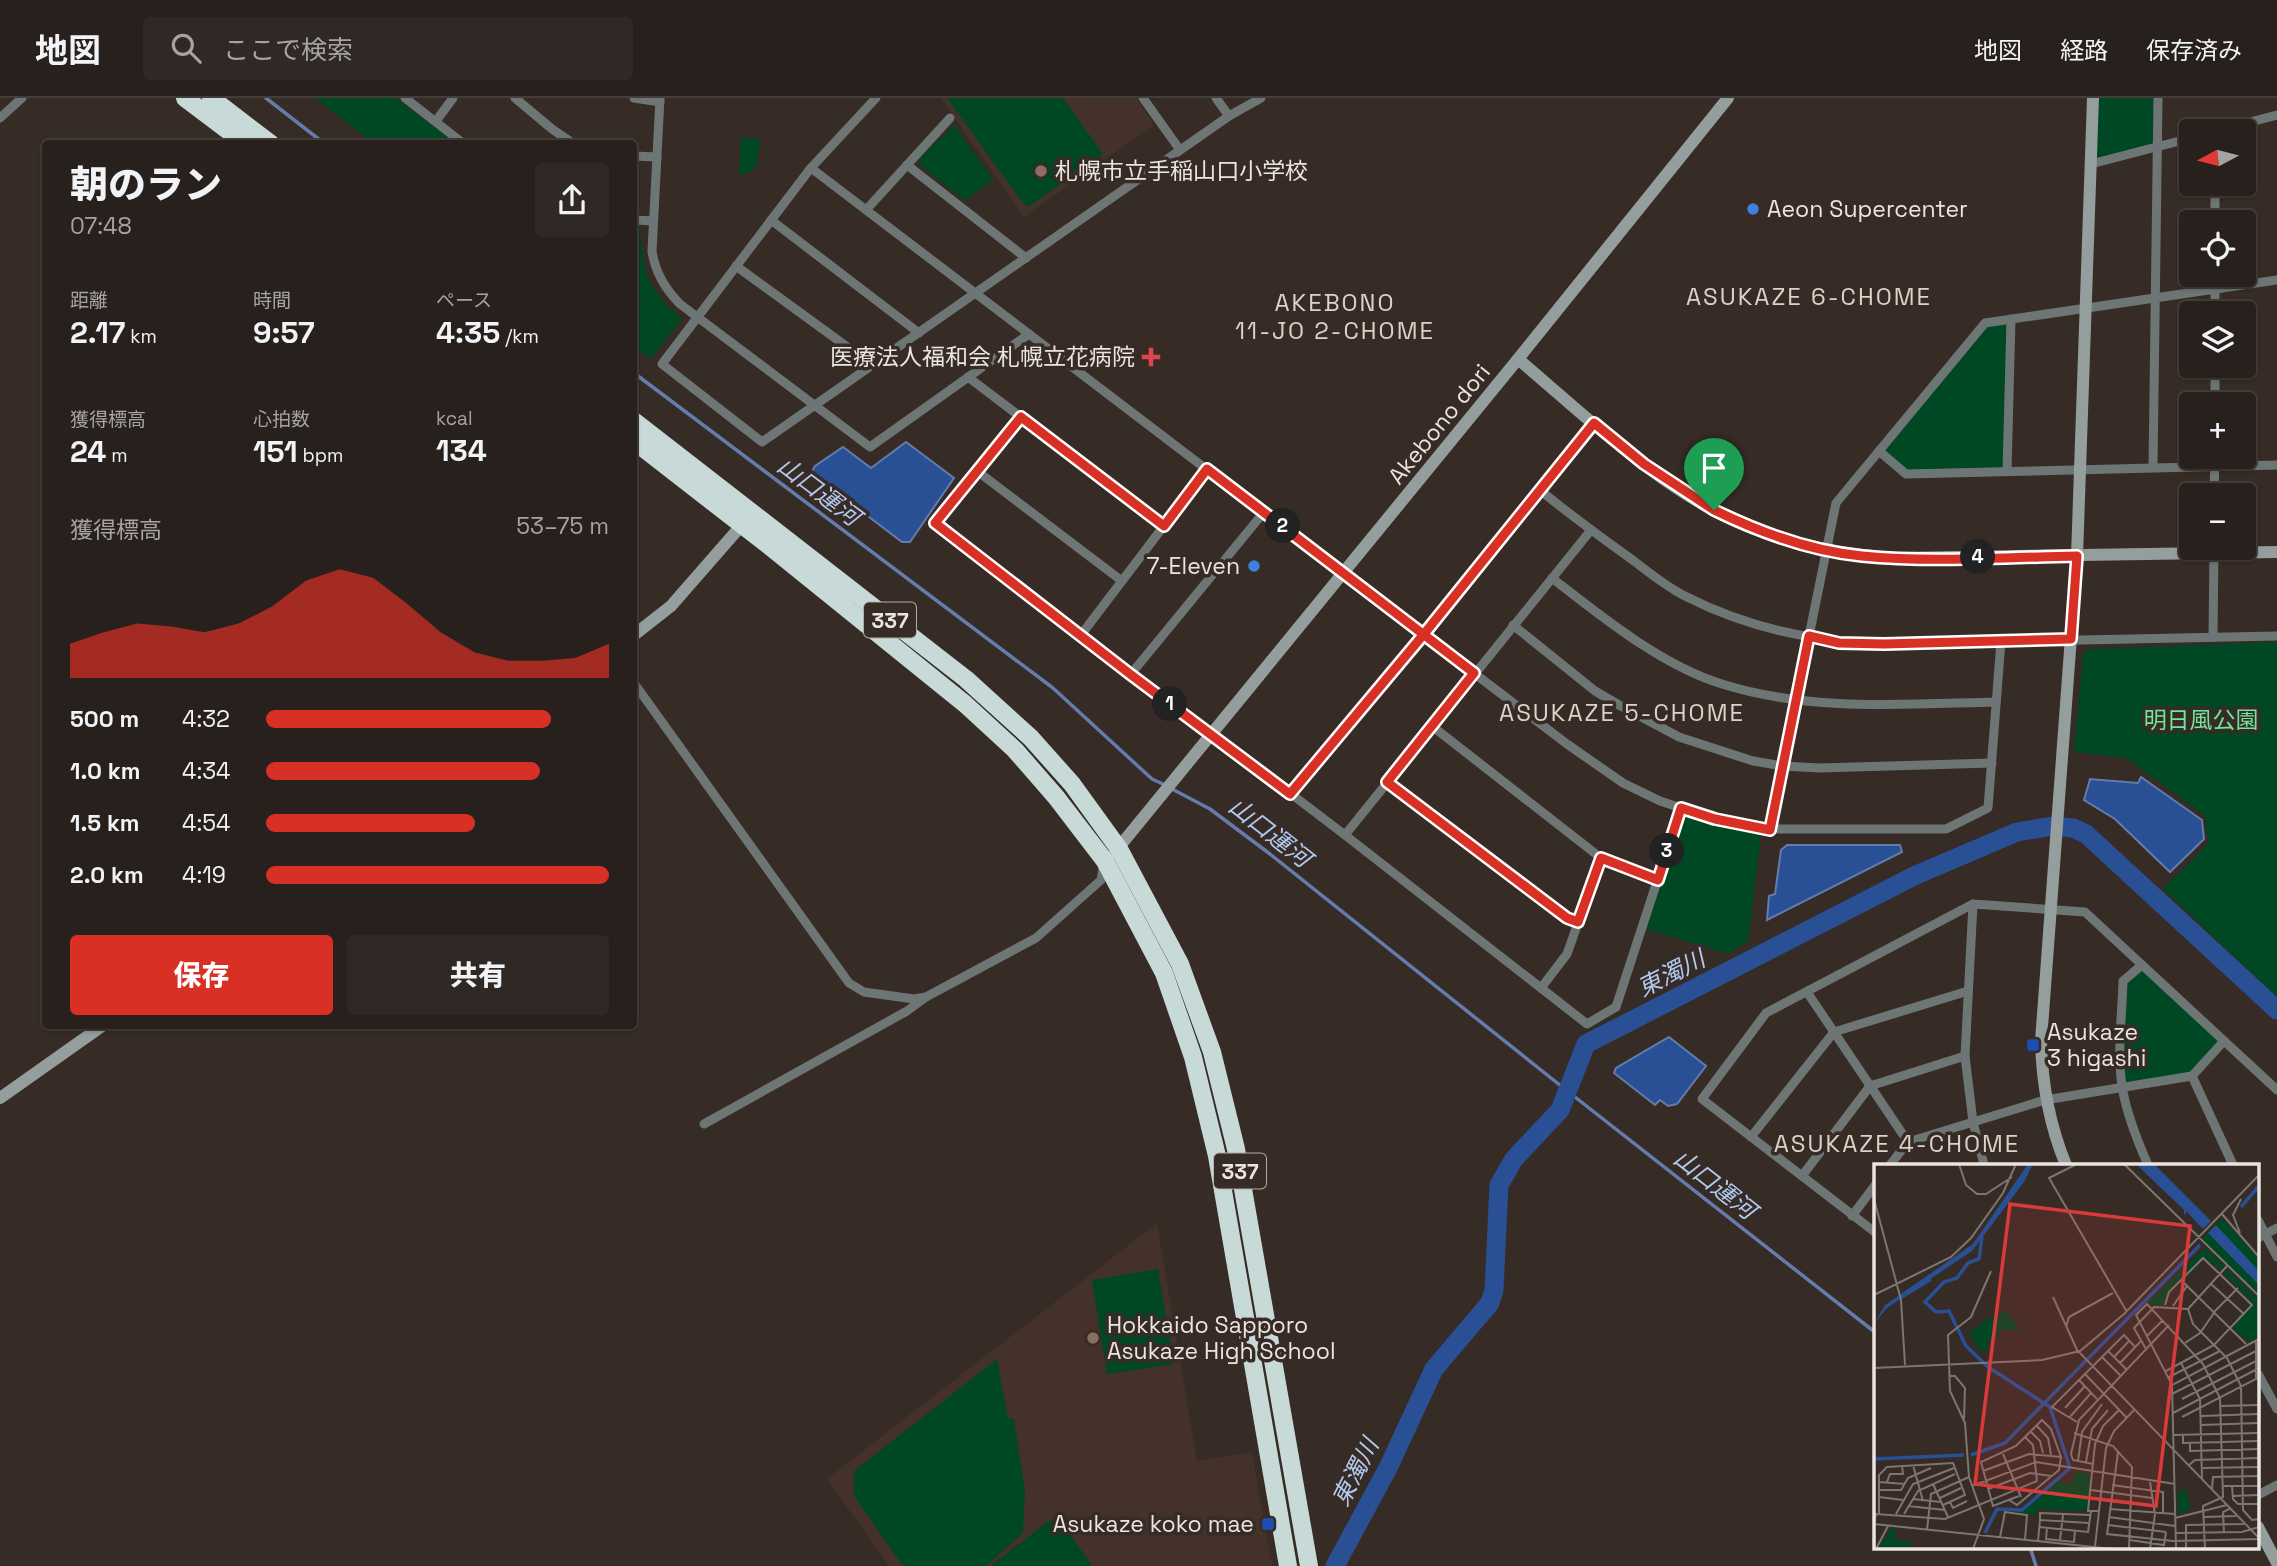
<!DOCTYPE html>
<html lang="ja">
<head>
<meta charset="utf-8">
<style>
  :root { --surface:#28201c; --page:#302825; --text:#f1f3f6; --muted:#a5a3a3; --line:#443e3b; --accent:#d93025 }
  body { margin:0; font-family:"Space Grotesk","Noto Sans JP",sans-serif; background:var(--page); color:var(--text); height:100vh; display:flex; flex-direction:column; font-size:26px; white-space:nowrap }
  * { box-sizing:border-box; margin:0 }
  p { font-size:23px; color:var(--muted) }
  .icon { flex:none; width:38px; height:38px; fill:none; stroke:currentColor; stroke-width:2; stroke-linecap:round; stroke-linejoin:round }
  .map { position:relative; flex:1; overflow:hidden }
  .sheet { position:absolute; left:42px; top:42px; width:595px; height:889px; display:flex; flex-direction:column; background:var(--surface); border-radius:7px; box-shadow:0 2px 5px #0004,0 0 0 2px var(--line) }
  .sheet>* { flex:none }
  .needle { width:46px; rotate:263deg }
  .tools { position:absolute; left:2179px; top:21px; display:grid; gap:14px }
  .tools a { display:grid; place-items:center; width:77px; height:77px; border-radius:7px; background:var(--surface); box-shadow:0 2px 5px #0004,0 0 0 2px var(--line); font-size:35px }
  .pin { position:absolute; display:grid; place-items:center; width:60px; height:60px; color:#fff; margin:-72px -30px; border-radius:50% 50% 50% 0; rotate:-45deg; box-shadow:0 0 7px #0007 }
  .pin .icon { rotate:45deg }
  .km { position:absolute; width:35px; height:35px; margin:-18px; border-radius:50%; background:#222; color:#fff; font-size:19px; line-height:35px; text-align:center }
  .round { display:grid; place-items:center; flex:none; width:74px; height:74px; border-radius:7px; background:var(--page) }
  .summary { display:flex; align-items:center; justify-content:space-between; height:119px; padding:0 28px }
  h1 { font-size:38px; font-weight:800; line-height:52px }
  .figures { display:grid; grid-template-columns:repeat(3,1fr); gap:10px; height:119px; padding:7px 28px }
  .figures div { display:grid; align-content:center }
  .figures b { font-size:30px; font-weight:800 }
  .figures small { font-size:19px; font-weight:400 }
  .figures p { font-size:19px }
  .chart { height:196px; padding:14px 28px }
  .chart p { display:flex; justify-content:space-between }
  .chart svg { width:100%; height:126px; margin-top:7px; fill:var(--accent); opacity:.7 }
  .button { display:flex; gap:14px; margin-top:auto; padding:14px 28px }
  .button a { flex:1; height:80px; border-radius:7px; background:var(--accent); color:#fff; font-size:28px; font-weight:800; line-height:80px; text-align:center }
  .button a+a { background:var(--page); color:var(--text) }
  ul { padding:0 28px; list-style:none; font-size:23px }
  li { display:grid; grid-template-columns:112px 84px 1fr; align-items:center; height:52px }
  li i { height:18px; border-radius:9px; background:var(--accent) }
  header { display:flex; align-items:center; gap:42px; box-sizing:border-box; height:98px; padding:0 35px; background:var(--surface); border-bottom:2px solid var(--line) }
  header strong { font-size:33px }
  nav { display:flex; gap:38px; margin-inline-start:auto; font-size:24px }
  .search { width:490px; height:63px; background:var(--page); display:flex; align-items:center; gap:18px; box-sizing:border-box; padding:0 24px; border-radius:7px; color:var(--muted); font-size:26px }
  .map>svg:first-child { display:block }
</style>
</head>
<body>
<header>
<strong>地図</strong>
<div class="search"><svg class="icon" aria-label="search" viewBox="0 0 24 24"><circle cx="10" cy="10" r="6"/><path d="M15 15l6 6"/></svg>ここで検索</div>
<nav><a>地図</a><a>経路</a><a>保存済み</a></nav>
</header>
<div class="map">
<svg width="2277" height="1468" viewBox="0 0 2277 1468">
  <rect width="100%" height="100%" fill="#362b25"/>
  <g fill="#44322a">
    <path d="M941,0H1136L1154,27L1024,119Z"/>
    <path d="M1157,1125L1197,1363L1252,1354L1272,1468H889L827,1381Z"/>
  </g>
  <g fill="#004723">
    <path d="M315,0H396L455,45H373Z"/>
    <path d="M947,0H1063L1103,56L1028,109L1020,101Z"/>
    <path d="M2093,0H2158L2156,49L2091,66Z"/>
    <path d="M954,27L993,81L965,103L920,67L919,61Z"/>
    <path d="M741,39L760,41L757,68L750,74L739,76Z"/>
    <path d="M634,130L640,131C644,176 646,190 682,221L651,261L634,248Z"/>
    <path d="M2011,221L2007,373L1906,376L1879,353L1985,225Z"/>
    <path d="M2277,544V899L2163,791L2208,745L2205,718L2126,660L2074,654L2083,558L2088,551Z"/>
    <path d="M1681,710L1762,730L1748,843L1729,856L1642,830Z"/>
    <path d="M2142,867L2224,943L2192,978L2123,990V883Z"/>
    <path d="M1158,1171L1174,1266L1107,1276L1092,1182Z"/>
    <path d="M997,1261L1008,1321H1014L1025,1393L1023,1435L986,1468H903L854,1398V1373Z"/>
    <path d="M1057,1417L1092,1468H990Z"/>
  </g>
  <g fill="#295095" stroke="#647cac" stroke-width="2">
    <path d="M906,344L954,380L910,444H902L811,375L815,368L843,349L871,370Z"/>
    <path d="M2141,679L2202,722L2204,741L2170,774L2115,721L2084,702L2090,681L2138,685Z"/>
    <path d="M1787,747H1900L1902,754L1767,822L1769,798L1775,796L1781,752Z"/>
    <path d="M1669,939L1706,968L1677,1006L1668,1008L1660,1002L1655,1007L1614,975L1616,970Z"/>
  </g>
  <g fill="none" stroke-linecap="round" stroke-linejoin="round">
    <g stroke="#647cac" stroke-width="3.5">
      <path d="M266,0L325,46"/>
      <path d="M634,275L1053,590L1152,681L1165,687"/>
      <path d="M1172,691L1210,711L1270,756L1566,992L1876,1235"/>
      <path d="M2030,1449L2036,1468"/>
    </g>
    <path stroke="#295095" stroke-width="19" d="M1335,1468L1388,1370L1434,1271L1490,1205L1494,1192L1499,1087L1514,1061L1560,1012L1586,946L1916,777L2017,734L2053,728L2073,730L2086,736L2277,912"/>
    <g stroke="#6e7675" stroke-width="9">
      <path d="M405,0L464,46"/>
      <path d="M515,0L552,31L574,46"/>
      <path d="M634,0L660,4"/>
      <path d="M660,0L652,153C655,174 665,191 680,206L870,349L1029,236"/>
      <path d="M876,0L810,71L662,266L762,344L1229,18L1261,0"/>
      <path d="M1143,0L1180,52"/>
      <path d="M1216,0L1229,18"/>
      <path d="M0,20L22,0"/>
      <path d="M436,23L453,0"/>
      <path d="M2215,33L2277,17"/>
      <path d="M634,58L657,59"/>
      <path d="M2091,66L2191,40"/>
      <path d="M907,67L1026,160"/>
      <path d="M811,70L1567,646L1623,685L1660,703L1715,721L1747,728L1770,731H1946L1988,710L2001,543"/>
      <path d="M2215,86V124"/>
      <path d="M866,112L950,20"/>
      <path d="M634,122L653,123"/>
      <path d="M771,122L919,235"/>
      <path d="M736,168L872,267"/>
      <path d="M2215,177V215"/>
      <path d="M968,279L1164,428"/>
      <path d="M2215,306V268"/>
      <path d="M1021,319L935,425L1345,737L1587,926L1616,909L1681,710"/>
      <path d="M1879,353L1906,376L2277,367"/>
      <path d="M2153,369L2158,0"/>
      <path d="M977,373L1122,483"/>
      <path d="M2007,373L2011,221"/>
      <path d="M1540,392C1570,417 1602,440 1634,463C1651,476 1668,490 1687,499C1748,530 1816,544 1884,546L2277,538"/>
      <path d="M2214,397L2215,359"/>
      <path d="M1552,480C1602,519 1661,567 1722,586C1811,614 1905,606 1996,604"/>
      <path d="M1513,527L1595,593L1619,607L1679,639L1753,663L1783,668L1820,670L1992,665"/>
      <path d="M1081,537L1207,371"/>
      <path d="M2213,539L2214,450"/>
      <path d="M1131,576L1264,414"/>
      <path d="M634,585L849,885L864,894L914,901L926,899"/>
      <path d="M1432,628L1601,760L1658,782"/>
      <path d="M1387,684L1567,820L1578,824"/>
      <path d="M1290,696L1594,325"/>
      <path d="M1770,731L1836,405L1985,225L2277,182"/>
      <path d="M1345,737L1591,432"/>
      <path d="M1973,806L1965,958L1973,1024L1984,1067"/>
      <path d="M2142,867L2123,883C2122,918 2117,954 2122,988C2126,1015 2137,1042 2148,1067"/>
      <path d="M1541,890L1567,856L1601,760"/>
      <path d="M1807,894L1908,1044"/>
      <path d="M2192,978L2233,1067"/>
      <path d="M704,1026L907,913L926,899L1036,840L1101,782L1104,765"/>
      <path d="M1751,1039L1834,934L1968,893"/>
      <path d="M1890,1067L1908,1044L2045,1002L2192,978L2224,943"/>
      <path d="M1802,1078L1870,988L1965,958"/>
      <path d="M1852,1118L1876,1086"/>
      <path d="M2258,1122L2277,1159"/>
      <path d="M1876,1135L1702,1001L1766,915L1973,806L2085,814L2277,992"/>
      <path d="M2258,1140L2277,1130"/>
      <path d="M2258,1276L2277,1311"/>
      <path d="M2258,1397L2277,1387"/>
    </g>
    <g stroke="#939e9d" stroke-width="12">
      <path d="M1518,261C1589,321 1665,396 1751,430C1798,448 1847,457 1897,460L2277,454"/>
      <path d="M634,537L671,508L747,421"/>
      <path d="M1115,754L1518,261L1728,0"/>
      <path d="M0,1000L102,928"/>
      <path d="M2066,1067C2049,1026 2042,987 2041,943L2077,458L2093,0"/>
      <path d="M2258,1429L2277,1465"/>
    </g>
    <g stroke="#c8dad8" stroke-width="18">
      <path d="M185,0L246,46"/>
      <path d="M211,0L271,46"/>
      <path d="M634,323L966,581L1031,640L1072,686L1119,751L1180,866L1212,954L1236,1051L1309,1468"/>
      <path d="M634,343L768,447L965,606L1015,652L1056,699L1105,763L1164,875L1193,959L1217,1058L1288,1468"/>
    </g>
  </g>
  <g fill="none" stroke-linecap="round" stroke-linejoin="round">
    <g stroke="#fff" stroke-width="14">
      <path id="route" d="M1714,412L1644,366L1594,325L1424,536L1290,696L1130,576L935,425L1021,319L1164,428L1207,371C1297,439 1386,507 1474,575L1387,684L1567,820L1578,824L1601,760L1658,782L1681,710L1715,721L1770,732L1809,538L1839,545L1884,546L2071,541L2077,458C2006,459 1933,465 1862,458C1810,453 1761,435 1714,412"/>
    </g>
    <use href="#route" stroke="#d93025" stroke-width="9"/>
  </g>
  <g fill="#8d6e63" stroke="#362b25" stroke-width="2.5">
    <circle cx="1041" cy="73" r="7"/>
    <circle cx="1093" cy="1240" r="7"/>
  </g>
  <g fill="#3f7fe0" stroke="#362b25" stroke-width="2.5">
    <circle cx="1753" cy="111" r="7"/>
    <circle cx="1254" cy="468" r="7"/>
  </g>
  <path fill="#e0444e" stroke="#362b25" stroke-width="2.5" d="M1147.5 248.5h7v7h7v7h-7v7h-7v-7h-7v-7h7z"/>
  <g fill="#1a4fb4" stroke="#362b25" stroke-width="2.5">
    <rect x="2026" y="940" width="14" height="14" rx="3.5"/>
    <rect x="1261" y="1419" width="14" height="14" rx="3.5"/>
  </g>
  <g text-anchor="middle" dominant-baseline="central" stroke-width="7" stroke-linejoin="round" paint-order="stroke">
    <g fill="#362b25" stroke="#b5aca8" stroke-width="2">
      <rect x="864" y="504.5" width="52" height="35" rx="5"/>
      <rect x="1214" y="1055.5" width="52" height="35" rx="5"/>
    </g>
    <g font-size="21" font-weight="bold" fill="#ece4e0">
      <text x="890" y="522">337</text>
      <text x="1240" y="1073">337</text>
    </g>
    <g font-size="23" fill="#ece4e0" stroke="#362b25" text-anchor="start">
      <text x="1055" y="73">札幌市立手稲山口小学校</text>
      <text x="1767" y="111">Aeon Supercenter</text>
      <text x="1135" y="259" text-anchor="end">医療法人福和会 札幌立花病院</text>
      <text x="1240" y="468" text-anchor="end">7-Eleven</text>
      <text x="2047" y="934">Asukaze<tspan x="2047" dy="26">3 higashi</tspan></text>
      <text x="1107" y="1227">Hokkaido Sapporo<tspan x="1107" dy="26">Asukaze High School</tspan></text>
      <text x="1254" y="1426" text-anchor="end">Asukaze koko mae</text>
    </g>
    <g font-size="23" fill="#ece4e0" stroke="#362b25">
      <text transform="translate(1439 326) rotate(-51)">Akebono dori</text>
    </g>
    <g font-size="23" fill="#6fe69a" stroke="#362b25">
      <text x="2201" y="622">明日風公園</text>
    </g>
    <g font-size="24" letter-spacing="2" fill="#dfd0c9" stroke="#362b25">
      <text x="1809" y="198">ASUKAZE 6-CHOME</text>
      <text x="1335" y="204">AKEBONO<tspan x="1335" dy="28">11-JO 2-CHOME</tspan></text>
      <text x="1622" y="614">ASUKAZE 5-CHOME</text>
      <text x="1897" y="1045">ASUKAZE 4-CHOME</text>
    </g>
    <g font-size="24" font-style="italic" fill="#b2c9f0" stroke="#362b25">
      <text transform="translate(819 393) rotate(37)">山口運河</text>
      <text transform="translate(1270 734) rotate(38)">山口運河</text>
      <text transform="translate(1671 875) rotate(-27)">東濁川</text>
      <text transform="translate(1715 1086) rotate(38)">山口運河</text>
      <text transform="translate(1355 1374) rotate(-63)">東濁川</text>
    </g>
  </g>
  <g transform="translate(1874 1066)">
    <rect width="385" height="385" fill="#362b25"/>
    <path d="M348,54L385,95V131L327,76ZM331,84L350,102L346,105L329,93L295,126L290,139L279,143L274,138ZM352,105L385,136V173L375,178L359,164L378,137L349,108ZM132,146L146,166H124L126,171L114,177L113,186L105,187L95,167L107,164L105,160ZM204,307L217,311L214,347L163,345L162,352L146,349L186,316L194,322ZM312,325L317,345L304,351V327ZM17,364L22,365L21,376L39,378L35,385H3Z" fill="#004723"/>
    <path d="M154,0H159L150,18L98,87L13,144L0,160L11,141L99,80ZM262,0H280L337,57L329,65L313,48L310,51V46ZM342,61L385,107V121L334,69Z" fill="#295095"/>
    <path fill="none" stroke="#295095" stroke-width="3.5" d="M367,43L385,22M108,73L105,95L94,99L83,114L70,118L51,138L62,148L75,147L92,182L114,203L176,243L196,304L148,346L123,345L111,369M26,134L57,115M97,291L131,279L326,81M0,295L90,291"/>
    <path fill="none" stroke="#7f7570" stroke-width="2" d="M85,0L92,21L103,30H112L138,13M203,0L175,14L253,148M250,0L385,132M0,35L27,136L31,201M348,50L385,93M366,69L359,51L367,35M307,116L372,180M336,119L370,150M0,131L77,93L97,74L129,29L142,0M179,133L203,186L385,374M291,141L295,128L329,94L378,141L340,181L292,207M299,142L313,122M340,148L364,124M192,163L195,153L239,129M273,172L289,156M311,179L326,169L340,149M272,185L260,164L280,143L314,145M234,187L252,205M351,192L319,160L314,145L353,102M352,192L367,222L369,346L378,356L385,355M228,193L246,211M240,193L255,177M246,199L267,177M307,199L326,235L328,315M0,204L168,196L206,187L250,150L385,11M211,210L252,253M75,212H81L91,224L90,255M295,213L346,187M205,216L223,235M298,221L262,151L273,140L329,200L346,234L349,333L329,342L331,385M298,230L382,187M308,235L382,197M346,242L385,241M191,244L211,222M299,249L385,204M327,252L385,250M308,253L382,215V177M195,254L217,229M203,258L178,243L250,171L261,183M327,261L385,259M163,262L174,274L177,291M157,268L166,277L169,289M200,269L239,282L258,303L255,385M299,271L385,269M309,271V279L385,277M151,273L159,281L163,317M316,279V287L385,285M244,288L233,370L299,377L385,375M129,290L147,333M204,297L208,268L228,240M212,298L218,265L234,246M219,300L199,296L197,290L205,256L295,161M39,301L49,337M315,301L321,296L385,294M329,304L385,303M109,307L155,290L187,293M5,318L31,320M13,318L16,310H29L28,302M59,320L74,353M238,321L289,328V349M98,322L162,298L301,320M348,322H385M358,322L359,335L364,340H385M114,325L156,309L177,312M338,325L339,313L385,312M5,326H27L34,314L57,304M217,326L278,334M359,332L385,331M5,333L29,336M66,334L87,324M39,335L67,338M135,336L143,341L185,306L187,293L177,265L168,256L142,282L107,298L119,342L145,332M237,337L280,342M76,338L79,344L93,337M34,342L71,346M236,345L301,350M225,347H214L221,280L229,262L245,246M5,350V311L13,303L79,299L91,331L69,341M22,350L39,320L80,304M30,350L44,327L81,310M235,353L301,362M330,353L362,352M301,354L353,341M166,356V349L216,351M0,360L239,385M0,360L2,350L71,355L163,317M234,361L292,368M165,363L214,368L217,347M173,364L172,375L200,378L201,367M53,366L57,330L95,313M302,369L368,368L385,363M350,369L349,348L357,344M126,373L131,348L153,351L151,376M186,376L189,351M256,376L290,381L292,368M164,377L166,356L215,359M221,383L232,284L240,267L261,245M2,385L14,362M99,385L110,355L95,313L91,259L76,227L74,171L97,153L117,107M276,385L281,350L276,318M302,385L298,221L385,175M312,385V361L370,360"/>
    <path fill="#d83b3a" fill-opacity="0.15" stroke="#d83b3a" stroke-width="3.5" d="M136,40L316,62L282,342L101,320Z"/>
    <rect width="385" height="385" fill="none" stroke="#ece4e0" stroke-width="3.5"/>
  </g>
</svg>
<div class="tools">
<a><svg class="needle" viewBox="-14 -14 28 28"><path d="M0-13l5 13h-10z" fill="#e53935"/><path d="M0 13l5-13h-10z" fill="#a5a3a3"/></svg></a>
<a><svg class="icon" aria-label="locate" viewBox="0 0 24 24"><circle cx="12" cy="12" r="6"/><path d="M12 2v4M12 18v4M2 12h4M18 12h4"/></svg></a>
<a><svg class="icon" aria-label="layers" viewBox="0 0 24 24"><path d="M12 4l9 5-9 5-9-5zM3 14l9 5 9-5"/></svg></a>
<a>+</a>
<a>−</a>
</div>
<div class="pin" style="left:1714px;top:412px;background:#1e9e55"><svg class="icon" aria-label="arrive" viewBox="0 0 24 24"><path d="M6 21V4h12l-3 4 3 4H6"/></svg></div>
<b class="km" style="left:1170px;top:606px">1</b>
<b class="km" style="left:1283px;top:428px">2</b>
<b class="km" style="left:1667px;top:753px">3</b>
<b class="km" style="left:1978px;top:459px">4</b>
<section class="sheet">
<div class="summary"><div><h1>朝のラン</h1><p>07:48</p></div><a class="round"><svg class="icon" aria-label="share" viewBox="0 0 24 24"><path d="M12 15V3M7 8l5-5 5 5M5 13v7h14v-7"/></svg></a></div>
<div class="figures">
<div><p>距離</p><b>2.17<small> km</small></b></div>
<div><p>時間</p><b>9:57</b></div>
<div><p>ペース</p><b>4:35<small> /km</small></b></div>
</div>
<div class="figures">
<div><p>獲得標高</p><b>24<small> m</small></b></div>
<div><p>心拍数</p><b>151<small> bpm</small></b></div>
<div><p>kcal</p><b>134</b></div>
</div>
<div class="chart"><p><span>獲得標高</span>53–75 m</p>
<svg viewBox="0 0 160 44" preserveAspectRatio="none"><path d="M0 44V32L10 28L20 25L30 26L40 28L50 25L60 19L70 10L80 6L90 9L100 18L110 28L120 35L130 38L140 38L150 37L160 32V44z"/></svg>
</div>
<ul>
<li><b>500 m</b>4:32<i style="width:83%"></i></li>
<li><b>1.0 km</b>4:34<i style="width:80%"></i></li>
<li><b>1.5 km</b>4:54<i style="width:61%"></i></li>
<li><b>2.0 km</b>4:19<i style="width:100%"></i></li>
</ul>
<div class="button"><a>保存</a><a>共有</a></div>
</section>
</div>
</body>
</html>
